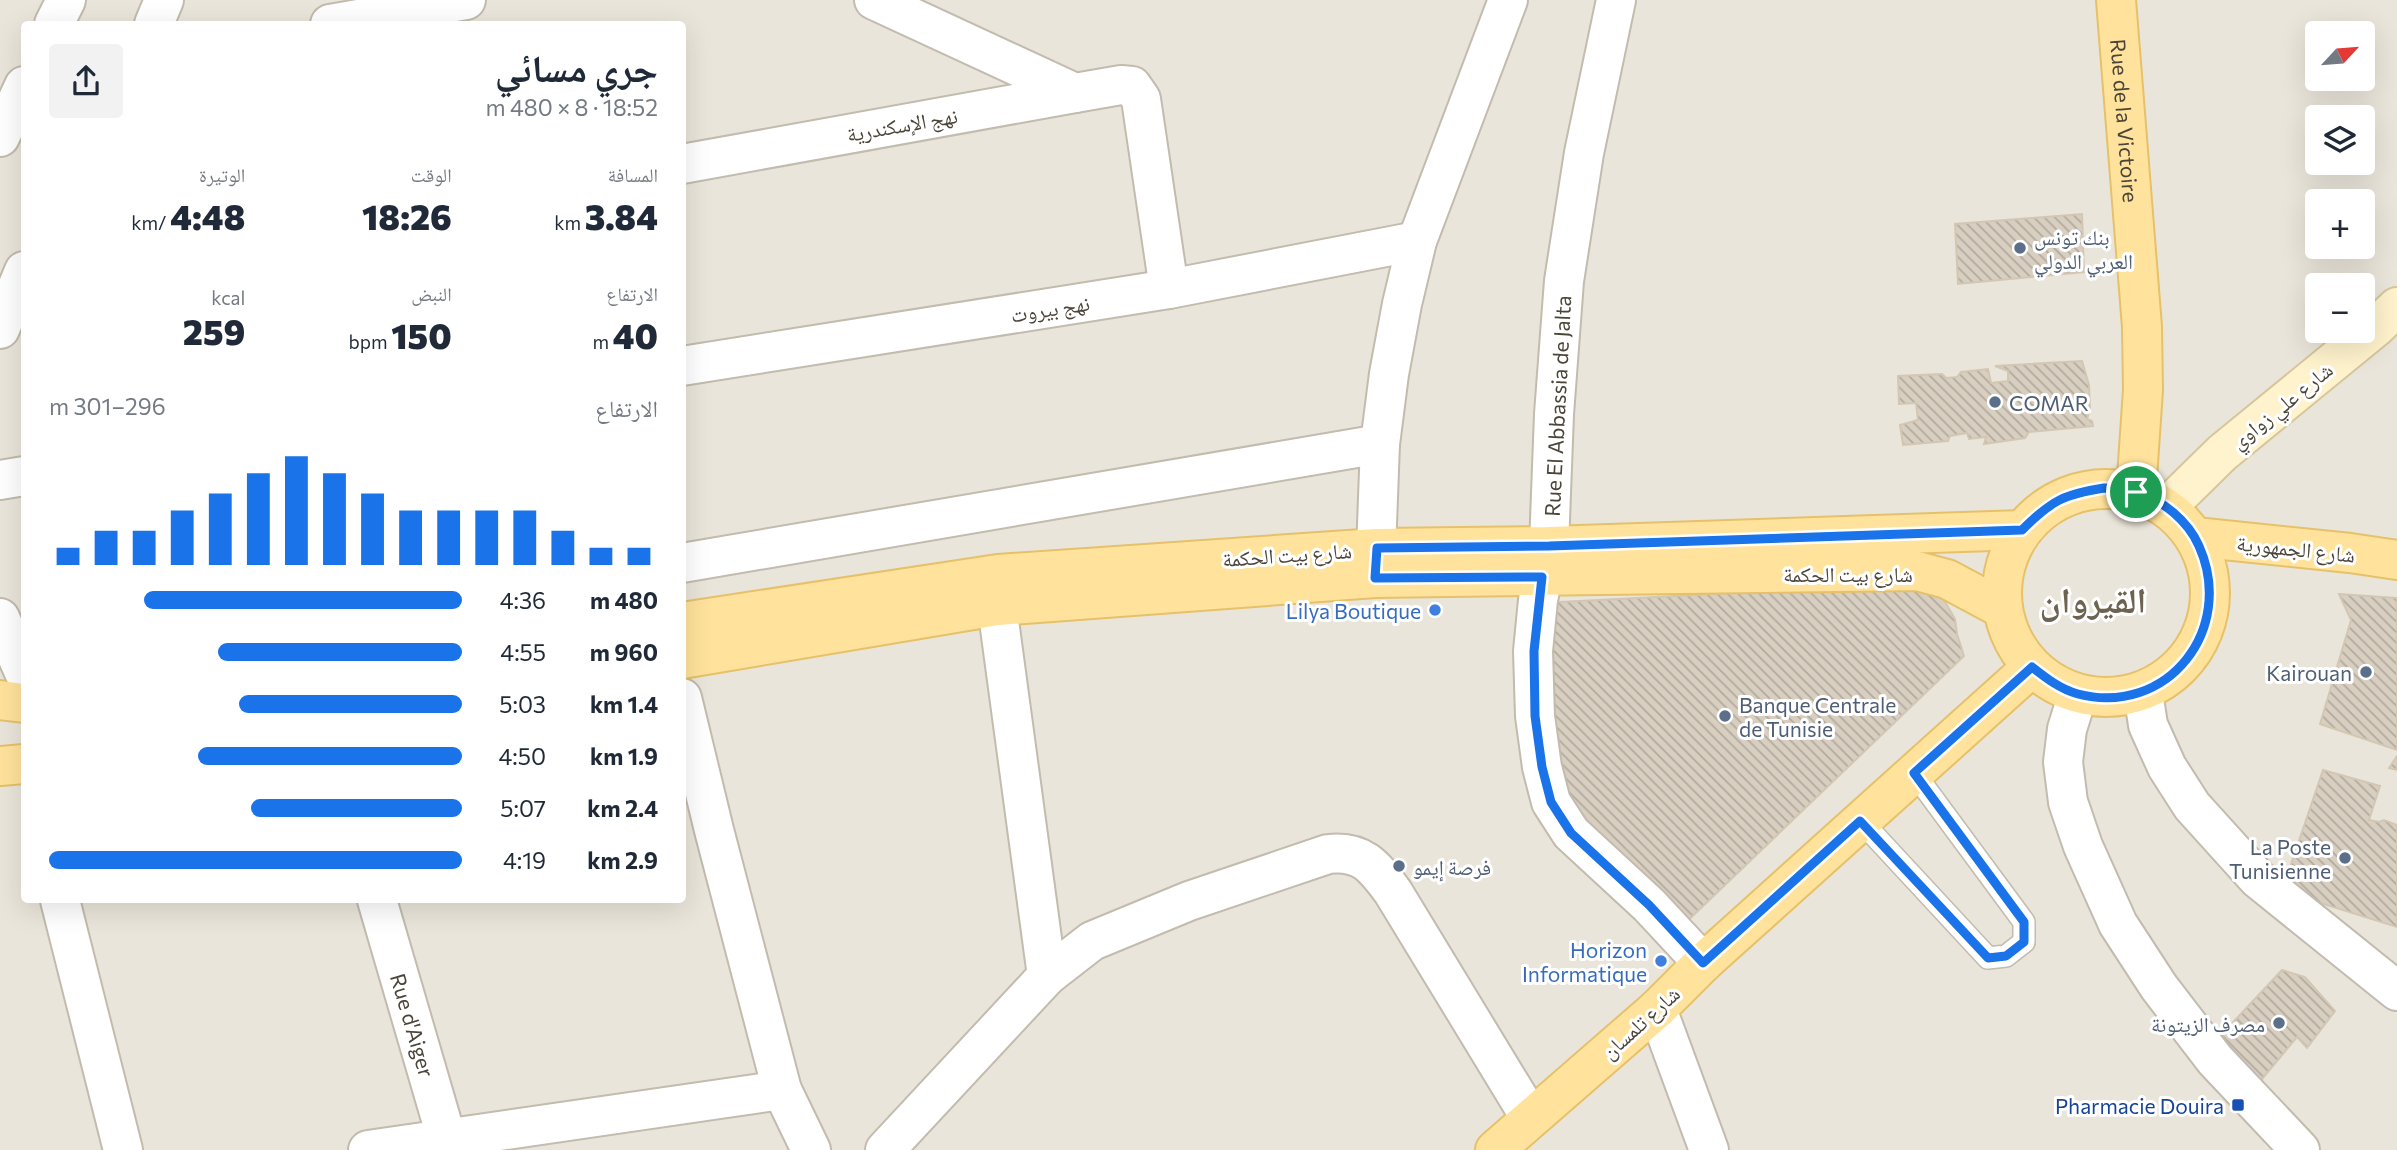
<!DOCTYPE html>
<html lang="ar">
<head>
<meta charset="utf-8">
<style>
  :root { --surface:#fff; --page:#f2f2f3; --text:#1f2937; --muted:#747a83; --accent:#1a73e8 }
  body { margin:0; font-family:Commissioner,"Noto Naskh Arabic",sans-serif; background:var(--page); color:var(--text); direction:rtl; height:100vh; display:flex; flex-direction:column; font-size:26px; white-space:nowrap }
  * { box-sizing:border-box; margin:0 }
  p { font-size:23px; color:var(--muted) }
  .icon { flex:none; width:38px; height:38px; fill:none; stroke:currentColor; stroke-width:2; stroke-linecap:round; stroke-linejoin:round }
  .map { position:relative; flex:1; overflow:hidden; direction:ltr }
  .panel { position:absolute; left:21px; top:21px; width:665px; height:882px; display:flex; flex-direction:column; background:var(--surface); border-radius:7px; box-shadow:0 7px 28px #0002; direction:rtl }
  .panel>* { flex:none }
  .needle { width:46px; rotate:64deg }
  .fabs { position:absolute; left:2305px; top:21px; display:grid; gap:14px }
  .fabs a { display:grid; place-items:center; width:70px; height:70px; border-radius:7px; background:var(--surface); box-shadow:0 7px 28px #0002; font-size:35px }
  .pin { position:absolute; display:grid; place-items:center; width:60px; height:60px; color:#fff; margin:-30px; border:4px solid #fff; border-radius:50%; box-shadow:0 2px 7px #0007 }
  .round { display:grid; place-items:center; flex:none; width:74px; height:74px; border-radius:7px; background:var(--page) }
  .head { display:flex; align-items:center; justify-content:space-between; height:119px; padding:0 28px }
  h1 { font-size:38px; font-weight:800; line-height:52px }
  .figures { display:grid; grid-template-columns:repeat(3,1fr); gap:10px; height:119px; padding:7px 28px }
  .figures div { display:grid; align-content:center }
  .figures b { font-size:35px; font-weight:800 }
  .figures small { font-size:19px; font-weight:400 }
  .figures p { font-size:19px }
  .chart { height:196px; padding:14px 28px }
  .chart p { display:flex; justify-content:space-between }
  .chart svg { width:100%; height:126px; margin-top:7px; stroke:var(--accent); stroke-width:6 }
  ul { padding:0 28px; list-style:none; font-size:23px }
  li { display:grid; grid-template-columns:112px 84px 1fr; align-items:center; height:52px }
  li i { height:18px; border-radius:9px; background:var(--accent) }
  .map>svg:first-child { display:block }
</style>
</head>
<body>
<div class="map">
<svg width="2397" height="1150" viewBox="0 0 2397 1150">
  <defs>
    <pattern id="building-back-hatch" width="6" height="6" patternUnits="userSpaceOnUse" patternTransform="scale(1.75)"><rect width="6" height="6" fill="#d8cfc1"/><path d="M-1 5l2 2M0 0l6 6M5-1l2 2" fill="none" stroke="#b1aa9e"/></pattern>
  </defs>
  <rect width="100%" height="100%" fill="#f6f3ec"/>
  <path fill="#eae5da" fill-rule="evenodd" d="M0,0H2397V1150H0ZM24,24H682V900H24ZM2317,33H2362V79H2317ZM2317,117H2362V163H2317ZM2317,201H2362V247H2317ZM2317,285H2362V331H2317Z"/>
  <g fill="url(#building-back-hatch)" stroke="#d3c7b4" stroke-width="2">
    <path d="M2082,214L2084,272L1958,284L1955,224Z"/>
    <path d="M2082,361L2089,385L2090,410L2087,419L2092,421L2093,426L2029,432L2025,438L1984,444L1986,437L1969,439L1967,433L1950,436L1948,441L1903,445L1900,425L1918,420L1916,403L1899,404L1898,376L1942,374L1946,378L1957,377L1961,372L1988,369L1991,383L2008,381V371L1995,366Z"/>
    <path d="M1901,584L1926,590L1944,600L1955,619L1957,634L1964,656L1678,930L1551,776L1542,603Z"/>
    <path d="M2339,594L2397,598V750L2320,724L2351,620Z"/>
    <path d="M2397,756V770L2389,768Z"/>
    <path d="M2323,770L2380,786L2369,820L2379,822L2384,820L2397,825V927L2282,891Z"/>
    <path d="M2282,970L2305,977L2335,1011L2307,1048L2297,1037L2258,1084L2221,1035Z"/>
  </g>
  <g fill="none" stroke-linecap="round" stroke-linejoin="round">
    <g stroke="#c2bbae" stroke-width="24">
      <path id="lane" d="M1861,821L1988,958L2006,956L2024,942V922L1914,773"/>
    </g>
    <g stroke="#c2bbae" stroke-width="42">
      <g id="street">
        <path d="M874,0L1075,93"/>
        <path d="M1616,0L1584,153L1564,281L1554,414L1549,546L1538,600L1533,651L1535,716L1542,767L1551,802L1571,833L1649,905L1703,963"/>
        <path d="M54,24L66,0"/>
        <path d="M154,24L164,0"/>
        <path d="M330,24L466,0"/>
        <path d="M0,137L24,86"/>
        <path d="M682,164L1075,93L1121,85L1132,86L1141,99L1169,289"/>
        <path d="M0,329L24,271"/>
        <path d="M682,366L1169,289L1417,241"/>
        <path d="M0,480L24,476"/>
        <path d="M682,563L1380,444"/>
        <path d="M1375,578L1380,444L1389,374L1402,304L1417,241L1508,0"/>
        <path d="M997,606L1047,976"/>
        <path d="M0,618L24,672"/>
        <path d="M2143,692L2148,725L2167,767L2192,806L2258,879L2397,991"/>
        <path d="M2078,694L2067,729L2063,762L2068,802L2083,846L2118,924L2159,987L2215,1060L2300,1150"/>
        <path d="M682,698L714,830L782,1090L811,1150"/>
        <path d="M60,900L123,1150"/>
        <path id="s1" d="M377,900L450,1150"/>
        <path d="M1657,1009L1709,1150"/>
        <path d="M368,1150L782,1090"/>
        <path d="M885,1150L1047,976L1092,941L1189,901L1328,854C1362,850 1374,866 1393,892L1530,1117"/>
      </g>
    </g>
    <g stroke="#d6c79b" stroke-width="42">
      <path id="secondary" d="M2167,507L2222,453L2376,327L2397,307"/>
    </g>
    <g stroke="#e6c16a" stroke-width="42">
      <g id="primary">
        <path id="s2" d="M2116,0L2142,327L2143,390L2136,492"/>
        <circle cx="2106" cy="593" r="104"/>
        <path d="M2195,537L2350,553L2397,560"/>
        <path d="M682,622L998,574L1377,548L1549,546L2022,530"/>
        <path d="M682,659L997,606L1375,578L1917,571L1947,579L2003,609"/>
        <path d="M0,700L24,703"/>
        <path d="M0,766L24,764"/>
        <path d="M1495,1150L1657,1009L1703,963L2032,667"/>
      </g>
    </g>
    <use href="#lane" stroke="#fff" stroke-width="21"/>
    <use href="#street" stroke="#fff" stroke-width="38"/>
    <use href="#secondary" stroke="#fff3cd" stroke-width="38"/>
    <use href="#primary" stroke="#ffe39c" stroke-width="38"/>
  </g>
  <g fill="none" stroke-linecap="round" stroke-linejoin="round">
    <g stroke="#fff" stroke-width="14">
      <path id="route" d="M2104,488C2115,489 2127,489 2136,492C2163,500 2188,521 2199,546C2236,629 2168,717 2078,694C2060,689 2046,678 2032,667L1914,773L2024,922V942L2006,956L1988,958L1860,821L1703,963L1649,905L1571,833L1551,802L1542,767L1535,716L1534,651L1542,577L1375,578L1377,548L1549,546L2022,530C2051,501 2064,494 2104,488Z"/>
    </g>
    <use href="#route" stroke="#1a73e8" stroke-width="9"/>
  </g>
  <g fill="#5c6f8a" stroke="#fff" stroke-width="2.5">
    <circle cx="2020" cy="248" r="7"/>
    <circle cx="1995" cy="402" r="7"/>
    <circle cx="2366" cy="672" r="7"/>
    <circle cx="1725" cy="716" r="7"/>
    <circle cx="2345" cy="858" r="7"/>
    <circle cx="1399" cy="866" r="7"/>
    <circle cx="2279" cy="1023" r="7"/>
  </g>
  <g fill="#3f7fe0" stroke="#fff" stroke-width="2.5">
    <circle cx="1435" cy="610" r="7"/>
    <circle cx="1661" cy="961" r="7"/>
  </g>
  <rect fill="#1a4fb4" stroke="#fff" stroke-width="2.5" x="2231" y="1098" width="14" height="14" rx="3.5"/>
  <g text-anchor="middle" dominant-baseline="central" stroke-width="6" stroke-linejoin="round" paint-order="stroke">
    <g font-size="21" fill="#4b4439" stroke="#fff">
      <text stroke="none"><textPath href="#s2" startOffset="121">Rue de la Victoire</textPath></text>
      <text transform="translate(902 124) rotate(-10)">نهج الإسكندرية</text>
      <text transform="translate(1050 308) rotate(-9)">نهج بيروت</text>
      <text transform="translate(2281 405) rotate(-39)">شارع علي زواوي</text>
      <text transform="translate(1557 406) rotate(-87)">Rue El Abbassia de Jalta</text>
      <text transform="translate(2296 548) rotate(6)">شارع الجمهورية</text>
      <text transform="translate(1287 554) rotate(-4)">شارع بيت الحكمة</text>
      <text x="1848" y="573">شارع بيت الحكمة</text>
      <text transform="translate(1640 1022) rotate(-42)">شارع تلمسان</text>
      <text stroke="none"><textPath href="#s1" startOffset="130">Rue d'Aiger</textPath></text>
    </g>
    <g font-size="21" fill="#4e5e75" stroke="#fff" text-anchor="start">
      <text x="2034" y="236">بنك تونس<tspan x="2034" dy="24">العربي الدولي</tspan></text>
      <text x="2009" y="402">COMAR</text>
      <text x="2352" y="672" text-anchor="end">Kairouan</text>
      <text x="1739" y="704">Banque Centrale<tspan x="1739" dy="24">de Tunisie</tspan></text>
      <text x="2331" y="846" text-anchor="end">La Poste<tspan x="2331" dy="24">Tunisienne</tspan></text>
      <text x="1413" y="866">فرصة إيمو</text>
      <text x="2265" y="1023" text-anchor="end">مصرف الزيتونة</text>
    </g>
    <g font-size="21" fill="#366cbe" stroke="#fff" text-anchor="end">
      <text x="1421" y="610">Lilya Boutique</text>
      <text x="1647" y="949">Horizon<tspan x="1647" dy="24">Informatique</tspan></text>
    </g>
    <g font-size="21" fill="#164399" stroke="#fff" text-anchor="end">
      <text x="2224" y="1105">Pharmacie Douira</text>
    </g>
    <g font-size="35" font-weight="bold" fill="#6e6250" stroke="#fff">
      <text x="2093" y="598">القيروان</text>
    </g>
  </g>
</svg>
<div class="fabs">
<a><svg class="needle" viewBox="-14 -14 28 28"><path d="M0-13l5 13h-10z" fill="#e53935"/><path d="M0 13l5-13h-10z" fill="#747a83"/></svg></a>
<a><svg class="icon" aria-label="layers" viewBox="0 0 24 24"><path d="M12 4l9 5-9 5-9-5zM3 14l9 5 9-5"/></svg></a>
<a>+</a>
<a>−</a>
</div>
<div class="pin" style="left:2136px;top:492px;background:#1e9e55"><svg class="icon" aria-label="arrive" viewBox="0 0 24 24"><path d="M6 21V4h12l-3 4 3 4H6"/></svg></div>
<section class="panel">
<div class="head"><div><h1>جري مسائي</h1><p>18:52 · 8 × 480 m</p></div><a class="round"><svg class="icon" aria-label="share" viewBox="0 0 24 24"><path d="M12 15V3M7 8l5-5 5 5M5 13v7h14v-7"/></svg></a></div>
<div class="figures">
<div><p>المسافة</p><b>3.84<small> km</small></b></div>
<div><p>الوقت</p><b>18:26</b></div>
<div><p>الوتيرة</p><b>4:48<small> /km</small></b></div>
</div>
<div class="figures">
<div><p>الارتفاع</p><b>40<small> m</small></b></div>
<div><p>النبض</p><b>150<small> bpm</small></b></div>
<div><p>kcal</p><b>259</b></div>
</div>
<div class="chart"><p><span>الارتفاع</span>296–301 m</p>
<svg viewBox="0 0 160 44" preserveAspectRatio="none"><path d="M5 44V38M15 44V32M25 44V32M35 44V25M45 44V19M55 44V12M65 44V6M75 44V12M85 44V19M95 44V25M105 44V25M115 44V25M125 44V25M135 44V32M145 44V38M155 44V38"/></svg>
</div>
<ul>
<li><b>480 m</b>4:36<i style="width:77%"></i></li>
<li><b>960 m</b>4:55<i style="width:59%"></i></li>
<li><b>1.4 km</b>5:03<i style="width:54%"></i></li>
<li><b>1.9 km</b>4:50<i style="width:64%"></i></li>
<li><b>2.4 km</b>5:07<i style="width:51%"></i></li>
<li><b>2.9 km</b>4:19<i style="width:100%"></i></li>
</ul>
</section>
</div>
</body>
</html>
